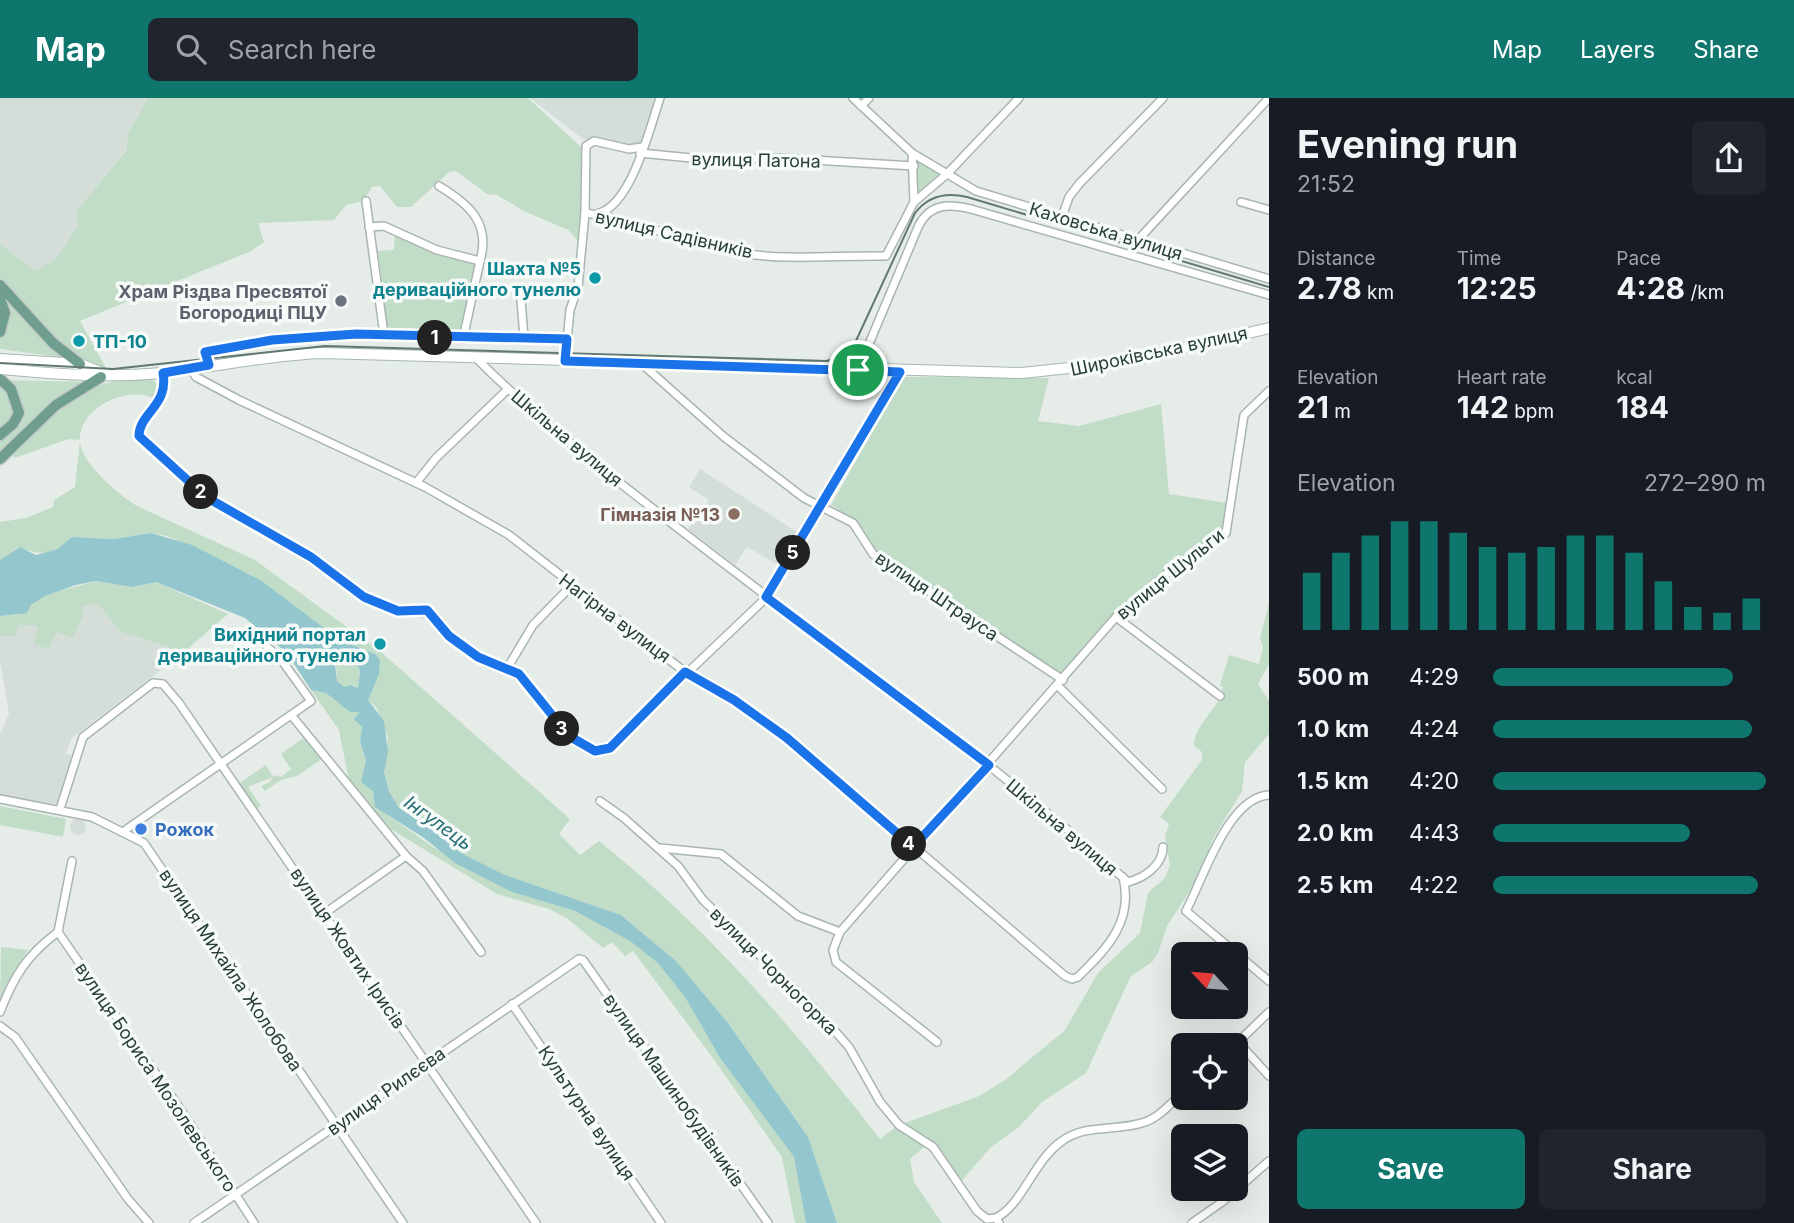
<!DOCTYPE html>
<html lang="en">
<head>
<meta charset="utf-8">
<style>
  :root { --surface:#171b24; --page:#20242c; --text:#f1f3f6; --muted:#9ea1a6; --accent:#0f766e }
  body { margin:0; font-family:Inter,sans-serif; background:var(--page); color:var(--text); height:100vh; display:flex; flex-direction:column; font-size:26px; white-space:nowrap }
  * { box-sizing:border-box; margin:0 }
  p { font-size:23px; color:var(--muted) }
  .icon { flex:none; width:38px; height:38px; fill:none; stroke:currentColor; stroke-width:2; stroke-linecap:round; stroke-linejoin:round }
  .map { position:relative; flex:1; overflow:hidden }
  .side { display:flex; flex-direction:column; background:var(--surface); width:525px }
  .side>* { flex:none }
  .needle { width:46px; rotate:296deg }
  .buttons { position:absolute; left:1171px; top:844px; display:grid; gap:14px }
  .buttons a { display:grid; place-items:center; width:77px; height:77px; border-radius:10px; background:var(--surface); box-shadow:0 7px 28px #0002; font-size:35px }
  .pin { position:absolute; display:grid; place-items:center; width:60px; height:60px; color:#fff; margin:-30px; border:4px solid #fff; border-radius:50%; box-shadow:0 2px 7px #0007 }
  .km { position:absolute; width:35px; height:35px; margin:-18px; border-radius:50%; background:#222; color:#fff; font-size:19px; line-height:35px; text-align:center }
  .round { display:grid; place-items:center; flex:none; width:74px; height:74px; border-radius:10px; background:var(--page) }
  .head { display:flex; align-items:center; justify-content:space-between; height:119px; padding:0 28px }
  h1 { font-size:38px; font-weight:700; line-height:52px }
  .metrics { display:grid; grid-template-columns:repeat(3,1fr); gap:10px; height:119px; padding:7px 28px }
  .metrics div { display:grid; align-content:center }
  .metrics b { font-size:30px; font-weight:700 }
  .metrics small { font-size:19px; font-weight:400 }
  .metrics p { font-size:19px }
  .chart { height:196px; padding:14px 28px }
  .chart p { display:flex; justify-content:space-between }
  .chart svg { width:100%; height:126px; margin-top:7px; stroke:var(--accent); stroke-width:6 }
  .button { display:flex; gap:14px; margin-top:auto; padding:14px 28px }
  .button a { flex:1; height:80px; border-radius:10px; background:var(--accent); color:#fff; font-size:28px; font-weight:700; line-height:80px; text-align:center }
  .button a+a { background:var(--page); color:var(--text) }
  ul { padding:0 28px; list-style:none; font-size:23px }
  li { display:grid; grid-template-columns:112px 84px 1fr; align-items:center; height:52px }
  li i { height:18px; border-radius:9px; background:var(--accent) }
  header { display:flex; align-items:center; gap:42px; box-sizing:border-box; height:98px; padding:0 35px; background:var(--accent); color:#fff }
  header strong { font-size:33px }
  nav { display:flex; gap:38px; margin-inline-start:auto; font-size:24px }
  .search { width:490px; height:63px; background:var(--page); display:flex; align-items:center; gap:18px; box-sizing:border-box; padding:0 24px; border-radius:10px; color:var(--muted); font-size:26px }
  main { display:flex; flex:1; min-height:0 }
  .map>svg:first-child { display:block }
</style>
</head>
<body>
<header>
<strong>Map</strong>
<div class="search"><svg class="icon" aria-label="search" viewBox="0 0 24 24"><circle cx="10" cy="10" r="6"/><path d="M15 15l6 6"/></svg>Search here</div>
<nav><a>Map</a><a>Layers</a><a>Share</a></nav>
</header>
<main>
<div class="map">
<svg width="1269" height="1125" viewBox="0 0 1269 1125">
  <rect width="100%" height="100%" fill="#e6ede9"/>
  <g fill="#d4ddd8">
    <path d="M0,0H148L134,25L127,50L76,114L78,128L56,161L35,173L0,146Z"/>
    <path d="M530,0H660L640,51L583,41Z"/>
    <path d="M700,371L797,434L777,466L747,449L735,467L688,431L709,402L689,389Z"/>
    <path d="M97,505L121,534L184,554L72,640L66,655L72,658L59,707L0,697V636L9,616L0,563V538H15L17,527L38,528L35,540L56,534L72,540L81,509Z"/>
    <circle cx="78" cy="729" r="8"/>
  </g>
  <g fill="#c1dcc7">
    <path d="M148,0H528L583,51L581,146L568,132L524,113L497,97L487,96L456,73L449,74L411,109H397L380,88L372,89L363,103L346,107L334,122L258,125L264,144L251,153L80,223L106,270C60,258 31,213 0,179V146L35,173L56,161L78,128L76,114L127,51L128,36Z"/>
    <path d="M912,55L947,76L914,104Z"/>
    <path d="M395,135L437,155L478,165L462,239L388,234L378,153L394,152Z"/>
    <path d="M0,190L66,260L0,251Z"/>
    <path d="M904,279L1049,280L1038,323L1079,328L1161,306L1169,396L1227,405L1223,433L1174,465L1062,578L908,476L870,448L858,424L831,407Z"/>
    <path d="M151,280L161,290L157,302C131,285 77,309 80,344C82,366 119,397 137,408L255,462L381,554L570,721L559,736L580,757L599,743C707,829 796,933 880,1041L899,1027L977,999L1005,982L1065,932L1098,875L1140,835L1148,795L1165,780L1170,767L1165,738L1169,726L1160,719L1202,662V654L1194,648C1194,626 1219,612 1223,590L1220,587L1229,557L1259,566L1263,549L1260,540L1269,505V566L1258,586L1269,603V636L1245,664L1242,693L1214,739L1196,783L1167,828L1158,855L1152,864L1131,878L1086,975L1042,1004L1019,1029L990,1050L958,1087L929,1045L910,1061L914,1084L942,1125H837L808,1039L728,925L676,863L621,817L505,777L459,754L443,737L399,710L389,693L384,673L388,639L377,610L368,602L375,556L340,542L262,483L167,438L151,435L114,441L72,439C58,458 39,458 19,449L0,462V424L26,420L53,409L54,402L75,389L80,342L68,341L15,360L11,356C57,309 81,280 151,280Z"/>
    <path d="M4,282L88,284L0,358V340L18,322Z"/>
    <path d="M0,284L17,315L0,335Z"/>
    <path d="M96,483L132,489L156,484L228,516L184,554L121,534L97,505L81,509L84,515L73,540L56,534L49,551L34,546L38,528L18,527L15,538H0V518L20,516L45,497Z"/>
    <path d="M343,558H354L360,573L358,590L354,587L344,589L337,583L336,566Z"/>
    <path d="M311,592L326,595L350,614H360L355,622L362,629L360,644L366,662L361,684L373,692L376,709L433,749L512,794L575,813L630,843L659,865L685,899L720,960L794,1059L806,1125H795L782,1059L713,960L633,853L625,858L612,844L603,850L567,820L549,811L497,796L386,728L349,683L339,632Z"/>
    <path d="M309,636L326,658L297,678L281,682L265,693L261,688L270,684L274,677L281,679L291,671L281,656Z"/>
    <path d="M266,667L273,679L248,689L261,708L256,711L238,686Z"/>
    <path d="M0,708L66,721L63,739L0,727Z"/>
    <path d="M1,849L28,852L7,886L0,906Z"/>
  </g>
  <path fill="#93c7cd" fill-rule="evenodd" d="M151,435L192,447L262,483L340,542L375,556L380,562L379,576L368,602L384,623L388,654L384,674L389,693L399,710L443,737L459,754L505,777L621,817L676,863L728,925L808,1039L837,1125H806L794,1059L720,960L685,899L658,865L630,843L575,813L512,794L455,765L424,740L375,709L373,693L361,684L366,662L360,644L362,629L354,621L360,614H350L326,595L311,592L287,555L245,520L156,484L132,489L96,483L76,487L45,498L31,507L27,515L0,518V462L20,449L36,457L58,451L72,439L114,441ZM343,558H354L360,573L358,590L351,587L344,589L337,583L335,566Z"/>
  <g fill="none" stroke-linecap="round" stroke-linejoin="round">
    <g stroke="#a9b5b0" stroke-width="10">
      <g id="street">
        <path d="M853,0L912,55L976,93L1269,181"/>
        <path d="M861,8L869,0"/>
        <path d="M640,55L712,62L779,60L914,68"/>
        <path d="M439,88C469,106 491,125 480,163"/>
        <path d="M366,103L384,237"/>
        <path d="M914,104L947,76L1019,0"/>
        <path d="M1241,104L1269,112"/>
        <path d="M585,115C638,122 688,146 741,155C788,163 838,157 886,158L914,104L912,55"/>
        <path d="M599,115C631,107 650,30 660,0"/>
        <path d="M1062,119L1069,99L1079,86L1163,0"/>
        <path d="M369,129L384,128L437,152L480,163L463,241"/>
        <path d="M1137,143L1269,0"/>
        <path d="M520,190L524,239"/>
        <path d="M477,261C541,325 612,379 683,434C832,550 987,658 1128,784C1144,780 1163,767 1163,749"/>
        <path d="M565,263L570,212L578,189L585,115L586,48L594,43L629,51L642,49"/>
        <path d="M642,266L723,338L804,400L853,425L873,456L1063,582"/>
        <path d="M209,267L205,254L272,242L356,236L567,241"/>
        <path d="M190,270L196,279L239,302L425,389L509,437L685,574L734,602L787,640L1065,878L1072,881L1078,879C1107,850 1134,824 1123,779"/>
        <path d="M858,272L919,127C931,105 949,106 971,111L1269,197"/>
        <path d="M163,275C169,308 138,315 139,338L206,399L311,459L364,499L398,513L431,515C445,535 464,554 486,564C496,569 508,567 517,574C547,598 559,653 605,653L767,499L899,274"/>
        <path d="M416,385L436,360L508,291"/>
        <path d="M1116,519L1220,598"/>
        <path d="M508,569L533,527L572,487"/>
        <path d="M1058,588L1162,691"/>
        <path d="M292,618L406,758L423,773L481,854"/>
        <path d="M1269,697C1228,699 1203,781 1186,813L1269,883"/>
        <path d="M0,701L92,719L144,745L403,1125"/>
        <path d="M600,703L624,720L678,768L703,802L818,914L849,949L880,1004L899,1027L933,1049L977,1113L987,1121L996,1120L999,1125"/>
        <path d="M60,711L83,639L153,585L163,586L179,605L536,1125"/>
        <path d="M124,733L311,603L280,560L267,549"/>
        <path d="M660,750L721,756L798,818L840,834"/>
        <path d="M325,815L406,758"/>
        <path d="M58,834L181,1012L254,1125"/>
        <path d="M512,906L661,1125"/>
        <path d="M0,914C14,878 27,857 58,834L72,763"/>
        <path d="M0,928L15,939L128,1101L149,1125"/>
        <path d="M937,944L836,864L833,852L840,834L1116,519L1177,467L1226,435L1244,317L1269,293"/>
        <path d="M1238,944L1269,978"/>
        <path d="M1235,947L1269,914"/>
        <path d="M996,1120C1023,1106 1034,1062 1062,1043C1087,1025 1117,1034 1145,1024C1160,1019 1172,1004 1183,994"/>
        <path d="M194,1125L579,861L583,862L768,1125"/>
        <path d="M1192,1125L1222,1104L1269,1063"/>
      </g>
    </g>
    <g stroke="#a5b8b0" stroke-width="12">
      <g id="secondary">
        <path d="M0,261L80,266L105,276"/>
        <path d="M0,271C55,276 107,280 161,275C215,269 267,257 322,255L1022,275L1125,264L1269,230"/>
      </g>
    </g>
    <g stroke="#c2c9c7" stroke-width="13">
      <g id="primary">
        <path d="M0,187L53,245L80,266"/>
        <path d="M0,200L5,215L0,234"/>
        <path d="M0,281L11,291L19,315L13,326L0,337"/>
        <path d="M0,361L56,307L101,279"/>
      </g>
    </g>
    <use href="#street" stroke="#fff" stroke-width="7"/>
    <use href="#secondary" stroke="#fff" stroke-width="10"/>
    <use href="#primary" stroke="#6f9e8f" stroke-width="10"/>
    <path stroke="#617971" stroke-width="2" d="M0,265L113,271L325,248L827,263L844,256L855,245L915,115C928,98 946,94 967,99L1269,189"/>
  </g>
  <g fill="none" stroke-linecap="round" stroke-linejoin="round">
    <g stroke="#fff" stroke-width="14">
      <path id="route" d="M356,236L567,241L565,263L900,274L766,499L989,667L913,749L787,640L734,602L685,574L610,650L595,653L569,638L519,576L478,559L449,538L427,512L398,513L364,499L311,459L206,399L139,338C139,315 169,308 163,275L209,267L205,254L272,242Z"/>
    </g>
    <use href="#route" stroke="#1a73e8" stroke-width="9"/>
  </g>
  <g fill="#0f9aa8" stroke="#f6faf8" stroke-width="2.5">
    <circle cx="595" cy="180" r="7"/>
    <circle cx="79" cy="243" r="7"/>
    <circle cx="380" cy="546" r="7"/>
  </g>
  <circle fill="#6b7280" stroke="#f6faf8" stroke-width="2.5" cx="341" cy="203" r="7"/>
  <circle fill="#8d6e63" stroke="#f6faf8" stroke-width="2.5" cx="734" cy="416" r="7"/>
  <circle fill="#3f7fe0" stroke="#f6faf8" stroke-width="2.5" cx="141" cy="731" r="7"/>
  <g text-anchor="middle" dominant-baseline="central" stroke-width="7" stroke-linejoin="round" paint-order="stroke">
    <g font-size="18" fill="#263e36" stroke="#f6faf8">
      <text transform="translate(756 62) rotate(1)">вулиця Патона</text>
      <text transform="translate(1106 133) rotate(17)">Каховська вулиця</text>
      <text transform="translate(674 136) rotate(13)">вулиця Садівників</text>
      <text transform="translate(1159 253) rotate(-12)">Широківська вулиця</text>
      <text transform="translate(567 340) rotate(40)">Шкільна вулиця</text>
      <text transform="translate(1170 476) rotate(-39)">вулиця Шульги</text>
      <text transform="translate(937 498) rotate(34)">вулиця Штрауса</text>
      <text transform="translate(615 520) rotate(37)">Нагірна вулиця</text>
      <text transform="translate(1062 729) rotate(40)">Шкільна вулиця</text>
      <text transform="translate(348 850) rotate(56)">вулиця Жовтих Ірисів</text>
      <text transform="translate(231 872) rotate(56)">вулиця Михайла Жолобова</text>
      <text transform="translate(774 873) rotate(45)">вулиця Чорногорка</text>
      <text transform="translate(156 979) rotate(56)">вулиця Бориса Мозолевського</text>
      <text transform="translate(674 992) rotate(55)">вулиця Машинобудівників</text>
      <text transform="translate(386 993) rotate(-35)">вулиця Рилєєва</text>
      <text transform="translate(587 1015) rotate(56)">Культурна вулиця</text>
    </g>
    <g font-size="18" font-weight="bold" fill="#0d838f" stroke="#f6faf8" text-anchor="end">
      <text x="581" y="170">Шахта №5<tspan x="581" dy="21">дериваційного тунелю</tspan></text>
      <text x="93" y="243" text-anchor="start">ТП-10</text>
      <text x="366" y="536">Вихідний портал<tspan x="366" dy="21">дериваційного тунелю</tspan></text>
    </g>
    <g font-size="18" font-weight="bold" fill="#5b616d" stroke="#f6faf8" text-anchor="end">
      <text x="327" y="193">Храм Різдва Пресвятої<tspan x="327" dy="21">Богородиці ПЦУ</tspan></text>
    </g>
    <g font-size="18" font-weight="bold" fill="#785e54" stroke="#f6faf8" text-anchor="end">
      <text x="720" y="416">Гімназія №13</text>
    </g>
    <g font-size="18" font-weight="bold" fill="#366cbe" stroke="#f6faf8" text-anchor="start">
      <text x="155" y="731">Рожок</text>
    </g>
    <g font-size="19" font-style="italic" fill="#256c75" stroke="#f6faf8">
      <text transform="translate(438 725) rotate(36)">Інгулець</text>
    </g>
  </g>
</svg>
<div class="buttons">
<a><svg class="needle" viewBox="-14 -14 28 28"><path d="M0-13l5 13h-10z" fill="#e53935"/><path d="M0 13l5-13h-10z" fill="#9ea1a6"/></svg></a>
<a><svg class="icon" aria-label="locate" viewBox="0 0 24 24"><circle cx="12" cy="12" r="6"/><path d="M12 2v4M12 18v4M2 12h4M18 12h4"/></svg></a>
<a><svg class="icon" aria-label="layers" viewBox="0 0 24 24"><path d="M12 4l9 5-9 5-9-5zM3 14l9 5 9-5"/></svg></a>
</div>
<div class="pin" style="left:858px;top:272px;background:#1e9e55"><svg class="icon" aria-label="arrive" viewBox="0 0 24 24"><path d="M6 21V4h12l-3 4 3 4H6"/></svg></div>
<b class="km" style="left:435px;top:240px">1</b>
<b class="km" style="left:201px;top:394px">2</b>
<b class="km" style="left:562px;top:631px">3</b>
<b class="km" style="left:909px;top:746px">4</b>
<b class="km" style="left:793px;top:455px">5</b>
</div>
<section class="side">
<div class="head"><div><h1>Evening run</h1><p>21:52</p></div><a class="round"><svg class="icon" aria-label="share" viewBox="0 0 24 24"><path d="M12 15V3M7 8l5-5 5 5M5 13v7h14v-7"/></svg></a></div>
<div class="metrics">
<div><p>Distance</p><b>2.78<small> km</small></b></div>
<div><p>Time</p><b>12:25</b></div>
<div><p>Pace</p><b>4:28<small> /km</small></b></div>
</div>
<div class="metrics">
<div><p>Elevation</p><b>21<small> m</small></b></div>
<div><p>Heart rate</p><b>142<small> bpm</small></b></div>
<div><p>kcal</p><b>184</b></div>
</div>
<div class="chart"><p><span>Elevation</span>272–290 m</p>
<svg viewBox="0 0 160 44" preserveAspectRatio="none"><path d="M5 44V24M15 44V17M25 44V11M35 44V6M45 44V6M55 44V10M65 44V15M75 44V17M85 44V15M95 44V11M105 44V11M115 44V17M125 44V27M135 44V36M145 44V38M155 44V33"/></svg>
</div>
<ul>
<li><b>500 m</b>4:29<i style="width:88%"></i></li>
<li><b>1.0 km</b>4:24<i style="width:95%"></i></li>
<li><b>1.5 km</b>4:20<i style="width:100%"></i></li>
<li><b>2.0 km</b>4:43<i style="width:72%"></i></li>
<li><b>2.5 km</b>4:22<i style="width:97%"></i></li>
</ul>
<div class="button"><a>Save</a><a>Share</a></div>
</section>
</main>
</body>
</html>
